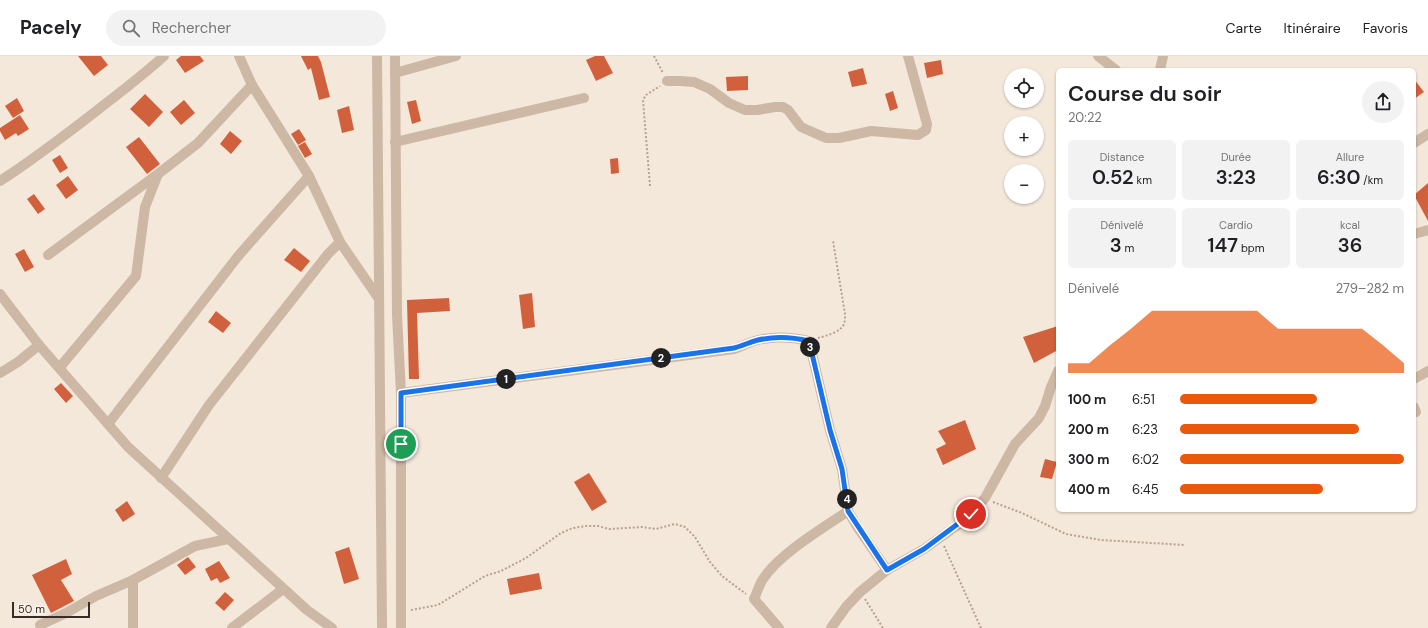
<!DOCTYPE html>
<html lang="fr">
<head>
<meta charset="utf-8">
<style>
  :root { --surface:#fff; --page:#f2f2f2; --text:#202124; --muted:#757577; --line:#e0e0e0; --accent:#ea580c }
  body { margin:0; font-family:"DM Sans",sans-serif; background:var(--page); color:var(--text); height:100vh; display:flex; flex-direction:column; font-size:15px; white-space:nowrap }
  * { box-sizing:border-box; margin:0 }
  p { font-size:13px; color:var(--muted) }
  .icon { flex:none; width:22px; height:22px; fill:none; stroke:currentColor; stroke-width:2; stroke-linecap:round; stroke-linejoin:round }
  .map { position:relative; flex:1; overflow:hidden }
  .drawer { position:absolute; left:1056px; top:12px; width:360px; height:444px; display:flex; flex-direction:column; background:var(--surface); border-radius:6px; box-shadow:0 1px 3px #0004 }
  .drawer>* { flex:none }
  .buttons { position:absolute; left:1004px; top:12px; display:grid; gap:8px }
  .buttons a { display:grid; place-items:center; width:40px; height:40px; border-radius:50%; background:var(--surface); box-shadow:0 1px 3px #0004; font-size:20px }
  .scale { position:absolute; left:12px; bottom:10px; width:78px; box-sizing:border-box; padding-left:4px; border:2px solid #382c27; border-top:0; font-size:11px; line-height:14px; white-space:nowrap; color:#382c27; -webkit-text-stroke:3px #fbf2e7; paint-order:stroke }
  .pin { position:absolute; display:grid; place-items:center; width:34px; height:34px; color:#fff; margin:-17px; border:2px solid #fff; border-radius:50%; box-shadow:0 1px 4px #0007 }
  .km { position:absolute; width:20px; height:20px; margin:-10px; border-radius:50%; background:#222; color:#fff; font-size:11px; line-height:20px; text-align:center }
  .round { display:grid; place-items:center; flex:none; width:42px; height:42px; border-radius:21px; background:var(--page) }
  .summary { display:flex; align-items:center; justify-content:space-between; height:68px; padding:0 12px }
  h1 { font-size:22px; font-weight:600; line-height:30px }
  .metrics { display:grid; grid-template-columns:repeat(3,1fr); gap:6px; height:68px; padding:4px 12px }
  .metrics div { display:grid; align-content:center; border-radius:6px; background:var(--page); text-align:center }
  .metrics b { font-size:20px; font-weight:600 }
  .metrics small { font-size:11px; font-weight:400 }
  .metrics p { font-size:11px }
  .chart { height:112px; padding:8px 12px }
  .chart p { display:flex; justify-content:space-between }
  .chart svg { width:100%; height:72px; margin-top:4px; fill:var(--accent); opacity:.7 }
  ul { padding:0 12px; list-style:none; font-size:13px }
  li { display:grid; grid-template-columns:64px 48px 1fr; align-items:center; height:30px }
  li i { height:10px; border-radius:5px; background:var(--accent) }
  header { display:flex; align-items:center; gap:24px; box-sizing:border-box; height:56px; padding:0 20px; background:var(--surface); border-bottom:1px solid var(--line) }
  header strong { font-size:19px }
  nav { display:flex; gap:22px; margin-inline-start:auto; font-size:14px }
  .search { width:280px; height:36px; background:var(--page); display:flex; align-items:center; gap:10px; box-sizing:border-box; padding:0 14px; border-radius:22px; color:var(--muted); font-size:15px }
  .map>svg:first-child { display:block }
</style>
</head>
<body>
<header>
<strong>Pacely</strong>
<div class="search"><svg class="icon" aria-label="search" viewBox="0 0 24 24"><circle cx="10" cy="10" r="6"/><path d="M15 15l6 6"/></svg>Rechercher</div>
<nav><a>Carte</a><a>Itinéraire</a><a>Favoris</a></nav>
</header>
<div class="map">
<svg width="1428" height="572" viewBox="0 0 1428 572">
  <rect width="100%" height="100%" fill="#f4e8da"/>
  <g fill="#d1603c">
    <path d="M78,0H101L108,9L94,20Z"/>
    <path d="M181,0H200L204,5L185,17L176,4Z"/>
    <path d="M301,0H318L321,6L330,41L319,44L311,12L308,14Z"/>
    <path d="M595,0H604L613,17L596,25L586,4Z"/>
    <path d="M941,4L943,18L927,22L924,7Z"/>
    <path d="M863,12L867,28L852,31L848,16Z"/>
    <path d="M748,20V34L727,35L726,21Z"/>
    <path d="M1414,23L1424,36L1414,43Z"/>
    <path d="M893,35L898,52L890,55L885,38Z"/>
    <path d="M145,38L163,56L149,71L130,53Z"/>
    <path d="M17,42L24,55L13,62L5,50Z"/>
    <path d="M184,44L195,57L181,69L170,56Z"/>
    <path d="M416,44L421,65L412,68L407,46Z"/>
    <path d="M349,50L354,74L342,77L337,54Z"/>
    <path d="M20,59L29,73L18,80L16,77L5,84L0,75V72Z"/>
    <path d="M299,73L306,84L298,89L291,78Z"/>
    <path d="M230,75L242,85L231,98L220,88Z"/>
    <path d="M139,81L160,108L147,118L126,91Z"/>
    <path d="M305,86L312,98L305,102L298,90Z"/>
    <path d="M60,99L68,112L60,117L52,104Z"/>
    <path d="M618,102L619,117L611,118L610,103Z"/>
    <path d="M68,120L78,134L66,143L56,129Z"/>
    <path d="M1428,127V165L1414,139Z"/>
    <path d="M34,138L45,153L38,158L27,143Z"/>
    <path d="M294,192L310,205L301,216L284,204Z"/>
    <path d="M24,193L34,211L25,216L15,198Z"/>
    <path d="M532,237L535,271L523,273L519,239Z"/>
    <path d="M449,242L450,255L417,257L419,323H409L407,244Z"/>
    <path d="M216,255L231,267L223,277L208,266Z"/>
    <path d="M1058,270V294L1034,307L1023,281Z"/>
    <path d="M61,327L73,340L66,347L54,333Z"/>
    <path d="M965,364L976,393L943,409L936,393L946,388L938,375Z"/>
    <path d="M1045,403L1057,406L1052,423L1040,421Z"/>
    <path d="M589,417L607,446L592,455L574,426Z"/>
    <path d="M127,445L135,458L123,466L115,454Z"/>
    <path d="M349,491L359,523L344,528L335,496Z"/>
    <path d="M188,501L196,511L185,519L177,509Z"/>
    <path d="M66,503L72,518L61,524L74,545L51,557L32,519Z"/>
    <path d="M219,505L230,522L220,527L217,522L211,525L205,513Z"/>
    <path d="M539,517L542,533L510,539L507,523Z"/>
    <path d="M225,536L234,544L224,555L215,547Z"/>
  </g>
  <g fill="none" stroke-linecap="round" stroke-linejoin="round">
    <g stroke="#b9a18f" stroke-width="2" stroke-dasharray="2 2" stroke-linecap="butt">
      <path d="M654,0L663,17"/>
      <path d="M650,130L643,44L646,39L660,30"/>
      <path d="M818,282C826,280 841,276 844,268C845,265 845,261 845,258L833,185"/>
      <path d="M993,446L1022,457L1066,478L1101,484L1185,489"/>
      <path d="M944,490L981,572"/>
      <path d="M865,543L883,572"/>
      <path d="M411,554L438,549L485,520L501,515L526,502L561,477L573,472L586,470H598L609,473L642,471L656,473L675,468L685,471L695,481L710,506L722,520L746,538"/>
    </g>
    <g stroke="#cdb7a5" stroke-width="10">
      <path d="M239,0L252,29L309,120L340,186L379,243"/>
      <path d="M377,0L382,572"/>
      <path d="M395,0L397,259L401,337V572"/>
      <path d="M1098,0L1116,14"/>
      <path d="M1160,14L1163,0"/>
      <path d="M395,17L456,0"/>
      <path d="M667,25H680L694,26L710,33L729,47L745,54H757L775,51H783L788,54L801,71L826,82H839L871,75L918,79L926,74L927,68L908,0"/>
      <path d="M395,86L584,42"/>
      <path d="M1414,87L1428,78"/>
      <path d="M0,125C33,104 64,80 95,56C118,38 142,20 164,0"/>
      <path d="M1414,178L1428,174"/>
      <path d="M48,199L158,118L198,87L252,29"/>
      <path d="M0,238L39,289L128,391L307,554L332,572"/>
      <path d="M60,311L136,220L145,151L158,118"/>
      <path d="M0,317L18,306L39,289"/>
      <path d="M1414,323L1428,315"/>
      <path d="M401,337L734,293C742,290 750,286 758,284C775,280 792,281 809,285L830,374L842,413L848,455L858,472L887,514"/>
      <path d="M1414,351L1416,356"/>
      <path d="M108,368L239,199L309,120"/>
      <path d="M161,422L209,349L328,198L340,186"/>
      <path d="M40,569L66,557L96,540L133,524L195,490L228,483"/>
      <path d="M133,572V524"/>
      <path d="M232,572L283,533"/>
      <path d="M779,572L754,543C757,537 759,529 763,523C779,498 823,472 848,455"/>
      <path d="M831,572L846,551L860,536L887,514L924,493L955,471L971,458L985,442L1015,388L1039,362L1045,350L1051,331L1058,315"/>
    </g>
  </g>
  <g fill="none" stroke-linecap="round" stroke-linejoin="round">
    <g stroke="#fff" stroke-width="8">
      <path id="route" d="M401,388V337L734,292C742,290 750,286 758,284C776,280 792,281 809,285L830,374L842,413L848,455L887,514L924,493L971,458"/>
    </g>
    <use href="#route" stroke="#1a73e8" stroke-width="5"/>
  </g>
</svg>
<div class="buttons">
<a><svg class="icon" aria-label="locate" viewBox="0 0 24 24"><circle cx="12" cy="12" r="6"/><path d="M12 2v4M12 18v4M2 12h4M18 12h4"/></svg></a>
<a>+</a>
<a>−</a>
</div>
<div class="scale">50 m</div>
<div class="pin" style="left:401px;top:388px;background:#1e9e55"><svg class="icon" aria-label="arrive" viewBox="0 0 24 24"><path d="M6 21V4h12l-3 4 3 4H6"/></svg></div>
<div class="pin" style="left:971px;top:458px;background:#d93025"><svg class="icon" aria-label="check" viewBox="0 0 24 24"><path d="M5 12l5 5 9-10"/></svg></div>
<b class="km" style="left:506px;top:323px">1</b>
<b class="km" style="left:661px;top:302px">2</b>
<b class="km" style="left:810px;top:291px">3</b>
<b class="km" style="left:847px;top:443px">4</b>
<section class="drawer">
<div class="summary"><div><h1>Course du soir</h1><p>20:22</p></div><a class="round"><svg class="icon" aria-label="share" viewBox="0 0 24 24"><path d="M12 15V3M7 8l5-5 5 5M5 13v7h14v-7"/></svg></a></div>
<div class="metrics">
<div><p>Distance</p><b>0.52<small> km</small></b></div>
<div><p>Durée</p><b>3:23</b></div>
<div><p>Allure</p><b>6:30<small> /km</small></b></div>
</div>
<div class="metrics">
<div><p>Dénivelé</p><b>3<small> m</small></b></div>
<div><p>Cardio</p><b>147<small> bpm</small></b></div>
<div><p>kcal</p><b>36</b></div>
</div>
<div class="chart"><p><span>Dénivelé</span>279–282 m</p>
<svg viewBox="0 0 160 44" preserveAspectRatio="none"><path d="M0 44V38L10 38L20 27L30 17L40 6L50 6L60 6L70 6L80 6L90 6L100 17L110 17L120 17L130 17L140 17L150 27L160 38V44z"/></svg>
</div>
<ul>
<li><b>100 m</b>6:51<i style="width:61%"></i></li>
<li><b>200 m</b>6:23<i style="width:80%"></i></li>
<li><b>300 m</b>6:02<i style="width:100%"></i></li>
<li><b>400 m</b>6:45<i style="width:64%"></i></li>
</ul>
</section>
</div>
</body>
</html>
